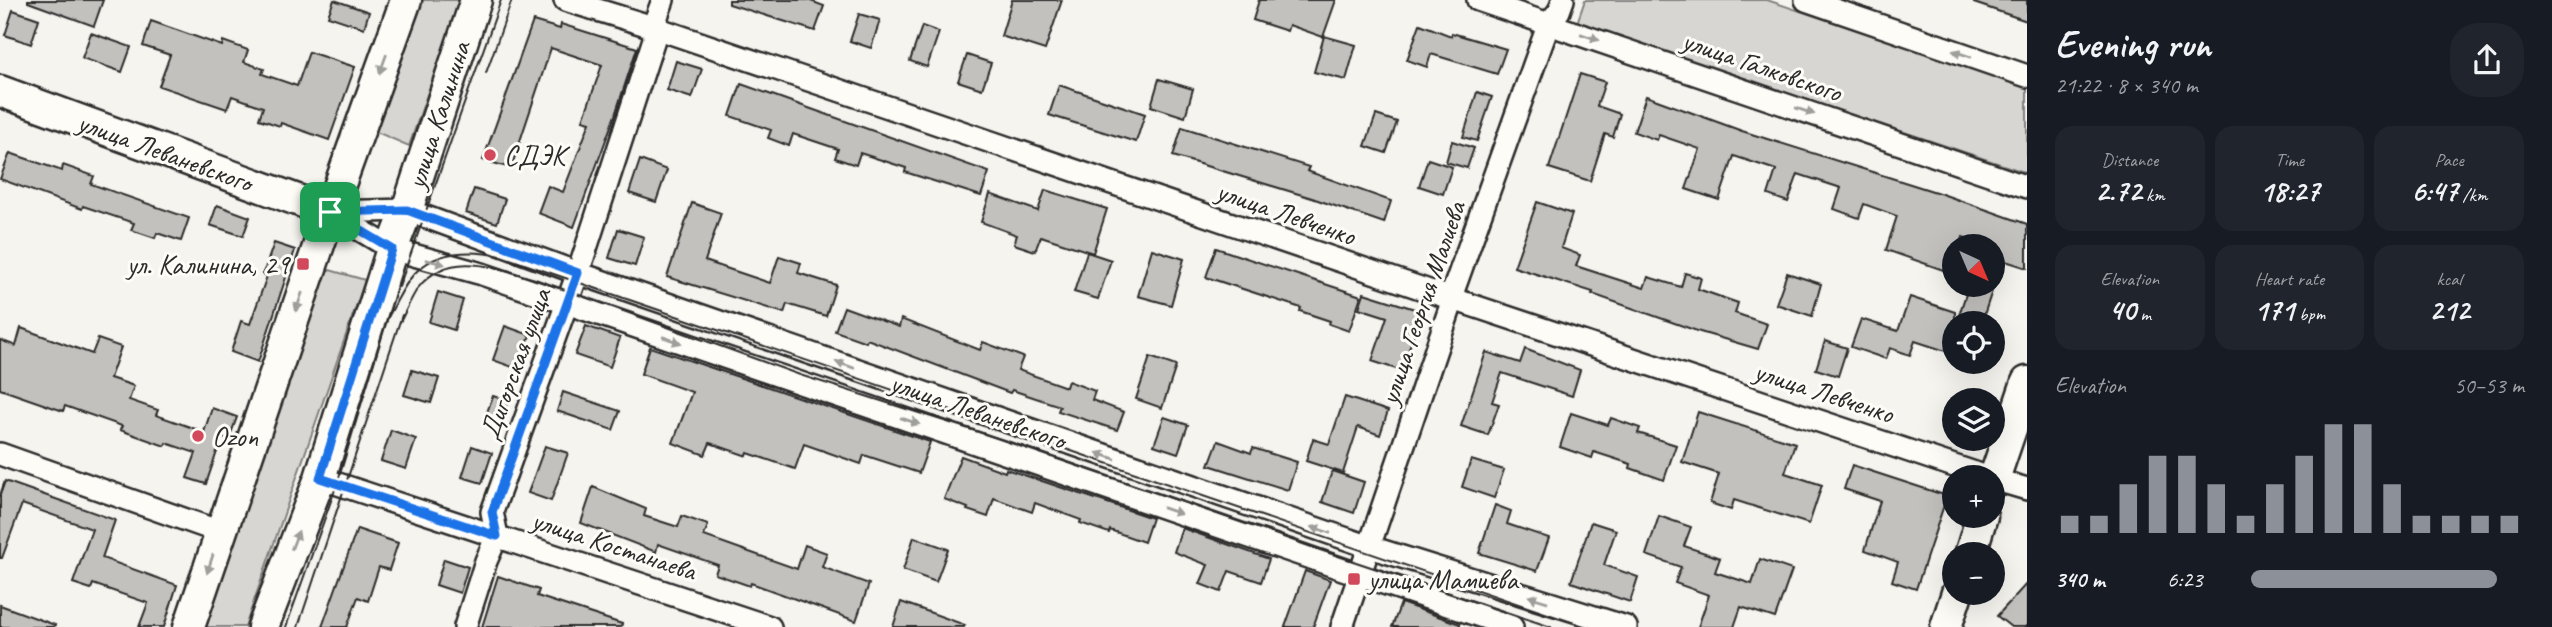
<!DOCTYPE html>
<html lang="en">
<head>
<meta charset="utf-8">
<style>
  :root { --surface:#171b24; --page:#20242c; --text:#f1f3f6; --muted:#9ea1a6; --accent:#8c9099 }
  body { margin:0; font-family:Caveat,sans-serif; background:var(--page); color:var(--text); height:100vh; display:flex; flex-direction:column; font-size:26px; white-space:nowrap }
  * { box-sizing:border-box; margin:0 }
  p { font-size:23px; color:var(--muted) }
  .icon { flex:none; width:38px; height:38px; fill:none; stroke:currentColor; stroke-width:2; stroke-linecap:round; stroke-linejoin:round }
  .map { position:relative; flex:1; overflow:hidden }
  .side { display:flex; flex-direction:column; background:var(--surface); width:525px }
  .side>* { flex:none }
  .needle { width:46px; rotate:136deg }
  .fabs { position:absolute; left:1942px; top:234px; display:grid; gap:14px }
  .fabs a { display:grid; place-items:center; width:63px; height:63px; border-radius:50%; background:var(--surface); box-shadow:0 7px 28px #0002; font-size:35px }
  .pin { position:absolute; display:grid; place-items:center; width:60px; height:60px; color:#fff; margin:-30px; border-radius:14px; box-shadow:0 4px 10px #0006 }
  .round { display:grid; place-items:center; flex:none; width:74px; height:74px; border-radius:28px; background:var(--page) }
  .head { display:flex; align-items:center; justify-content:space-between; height:119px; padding:0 28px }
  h1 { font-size:38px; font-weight:800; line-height:52px }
  .metrics { display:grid; grid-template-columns:repeat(3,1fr); gap:10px; height:119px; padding:7px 28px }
  .metrics div { display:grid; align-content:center; border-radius:18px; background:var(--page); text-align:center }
  .metrics b { font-size:30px; font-weight:800 }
  .metrics small { font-size:19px; font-weight:400 }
  .metrics p { font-size:19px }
  .chart { height:196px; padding:14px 28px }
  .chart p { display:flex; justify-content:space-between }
  .chart svg { width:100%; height:126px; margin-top:7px; stroke:var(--accent); stroke-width:6 }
  ul { padding:0 28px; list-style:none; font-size:23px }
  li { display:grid; grid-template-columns:112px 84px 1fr; align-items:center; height:52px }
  li i { height:18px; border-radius:9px; background:var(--accent) }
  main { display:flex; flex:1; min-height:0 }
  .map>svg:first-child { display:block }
</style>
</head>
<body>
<main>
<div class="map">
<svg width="2027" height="627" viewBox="0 0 2027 627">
  <rect width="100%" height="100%" fill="#f5f4ef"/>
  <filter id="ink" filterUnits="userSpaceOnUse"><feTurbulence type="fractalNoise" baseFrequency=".0143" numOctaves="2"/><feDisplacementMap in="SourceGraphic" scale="14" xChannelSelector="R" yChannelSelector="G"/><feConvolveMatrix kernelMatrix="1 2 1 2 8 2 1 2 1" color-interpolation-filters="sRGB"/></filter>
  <g filter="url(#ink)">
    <g fill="#d7d6d2" stroke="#81807e" stroke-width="2">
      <path d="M420,0H460L409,146L374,131Z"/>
      <path d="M1585,0H1767L2027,87V173L1577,23Z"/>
      <path d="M326,269L365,280L245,627H206Z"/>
    </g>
    <g fill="#c2c1be" stroke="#2b2b2b" stroke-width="2">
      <path d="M28,0H103L94,26L28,2Z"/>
      <path d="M334,0L369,12L364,28L328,16Z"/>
      <path d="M729,0H808L824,6L815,31L729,4Z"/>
      <path d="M1012,0H1062L1045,50L1001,36Z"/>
      <path d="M1259,0H1336L1323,37L1289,25L1287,31L1253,20Z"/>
      <path d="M1975,0H2027V21L1974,3Z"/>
      <path d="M13,10L39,19L31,44L5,35Z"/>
      <path d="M859,14L880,20L871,48L850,41Z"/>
      <path d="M151,21L222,46L223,41L248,50L244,62L264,69L262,74L297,86L309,52L355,67L329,140L281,123L280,126L259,119L263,107L232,96L227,109L159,86L170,55L143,46Z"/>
      <path d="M533,21L560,29L561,24L637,48L615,115L574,227L538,213L548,186L563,192L590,122L583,120L602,65L551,48L511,168L483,160Z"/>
      <path d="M1420,24L1451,36L1452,33L1506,49L1497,74L1431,54L1427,67L1407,60Z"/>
      <path d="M922,26L939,32L927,67L910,61Z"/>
      <path d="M91,33L131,47L122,72L82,58Z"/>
      <path d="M1324,36L1356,45L1346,80L1314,72Z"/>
      <path d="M967,55L991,63L982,89L958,81Z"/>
      <path d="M676,61L702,69L692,98L667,90Z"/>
      <path d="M1580,74L1605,82L1597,106L1620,114L1613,137L1605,134L1590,181L1549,168Z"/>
      <path d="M1159,79L1193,89L1185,117L1151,106Z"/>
      <path d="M741,84L989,172L981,196L905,172L906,168L860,153L856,165L835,158L838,149L793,134L789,146L768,138L771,130L730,116Z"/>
      <path d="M1059,85L1145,114L1136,142L1049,115Z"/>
      <path d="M1477,92L1492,97L1477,141L1463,137Z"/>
      <path d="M1646,96L1742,131L1939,193L2027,224V268L1993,257V247L1963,237L1960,247H1955V274L1886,250L1897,216L1864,204L1859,218L1834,209L1841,188L1798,174L1788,202L1768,195L1776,170L1734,156L1719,200L1686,189L1700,149L1659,135L1657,140L1634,132Z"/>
      <path d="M1376,115L1397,122L1386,153L1365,146Z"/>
      <path d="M1182,127L1309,167L1307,171L1391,201L1384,223L1312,198L1173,156Z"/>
      <path d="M1452,141L1474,148L1467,168L1446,162Z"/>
      <path d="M10,153L62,171L63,165L94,176L91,184L189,218L181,241L157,233L155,238L131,230L134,223L83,206L82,209L0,179Z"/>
      <path d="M1428,159L1452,167L1443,194L1419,186Z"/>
      <path d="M640,160L667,170L656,202L629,193Z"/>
      <path d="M474,189L505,199L497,223L466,213Z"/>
      <path d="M1045,190L1107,209L1093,253L1041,236L1035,251L1014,244L1017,235L981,222L990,194L1038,211Z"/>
      <path d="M1537,202L1572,214L1561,248L1580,255L1576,266L1644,288L1648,277L1681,287L1685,273L1701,278L1698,289L1738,303L1735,313L1767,324L1758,349L1700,332L1592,294L1593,292L1514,267Z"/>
      <path d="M692,203L721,213L705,261L770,283L779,256L801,263L798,273L836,285L826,316L787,304L784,313L667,277Z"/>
      <path d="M217,205L250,217L243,236L210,225Z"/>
      <path d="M618,229L644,237L635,266L609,258Z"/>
      <path d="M274,243L295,250L258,362L231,352L241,321L250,324L267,276L263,274Z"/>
      <path d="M1216,248L1361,296L1349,331L1329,324L1330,321L1300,311L1301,308L1206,277Z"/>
      <path d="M1152,249L1184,259L1171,305L1138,296Z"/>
      <path d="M1087,252L1111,260L1098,299L1074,292Z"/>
      <path d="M1787,273L1821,284L1812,316L1776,304Z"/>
      <path d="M1969,285H1994L1981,324H1956Z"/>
      <path d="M438,292L463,300L454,330L429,322Z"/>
      <path d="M1364,293L1421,311L1402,371L1372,361L1387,317L1359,308Z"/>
      <path d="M1910,297L1955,312V354L1915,341L1910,355L1890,348L1886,359L1851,347L1861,319L1898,331Z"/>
      <path d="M844,307L899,327L901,319L980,350L983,342L1023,357L1018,370L1066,387L1068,381L1095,391L1092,400L1124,412L1117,430L1058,411L1060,406L1012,390L1010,393L867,339L866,342L835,331Z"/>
      <path d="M505,326L530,335L518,369L493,360Z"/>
      <path d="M586,326L620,338L610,367L575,355Z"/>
      <path d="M21,328L92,354L98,339L121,347L110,378L134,386L129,400L158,410L156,415L204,432L212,408L237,417L229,439L222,437L206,484L187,478L196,453L166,443L165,446L120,430L122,426L65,406L63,411L0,389V340L16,346Z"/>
      <path d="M1825,341L1847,348L1838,376L1816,369Z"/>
      <path d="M650,347L930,442L919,473L864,455L861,464L804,444L795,469L748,453L747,456L710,443L705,455L673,443L692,392L641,374Z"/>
      <path d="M1525,349L1580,370L1572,396L1502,373L1492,402L1499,404L1488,435L1461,426L1486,352L1520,363Z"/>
      <path d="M1150,357L1176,366L1162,408L1136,399Z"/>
      <path d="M412,370L439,378L431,403L404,395Z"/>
      <path d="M563,392L620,411L613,430L557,411Z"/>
      <path d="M493,396L508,401L501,421L486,415Z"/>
      <path d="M1345,397L1388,411L1380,435L1358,427L1343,473L1306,461L1313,439L1329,444Z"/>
      <path d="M1698,412L1795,443L1785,473L1822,485L1809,524L1734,500L1731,510L1710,503L1719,474L1682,462Z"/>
      <path d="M1571,413L1608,425L1611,418L1640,428L1638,433L1676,445L1664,480L1630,468L1631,464L1594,452L1592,458L1560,447Z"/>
      <path d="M1164,417L1188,425L1178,453L1154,445Z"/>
      <path d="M391,430L416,439L406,469L381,461Z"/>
      <path d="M1218,441L1251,453L1253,448L1297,462L1288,490L1209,465Z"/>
      <path d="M472,446L492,453L482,483L462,477Z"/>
      <path d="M545,446L568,453L551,501L528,493Z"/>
      <path d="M961,456L1005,472L1006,469L1152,518L1144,542L1110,530L1109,533L1080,523L1081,520L1035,503L1032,512L994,498L988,517L967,510L968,508L944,499Z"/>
      <path d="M1471,460L1504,470L1494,498L1462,487Z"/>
      <path d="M1852,465L1947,496L1916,589L1892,581L1898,562L1865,550L1880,501L1844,489Z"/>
      <path d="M1332,471L1364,482L1354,513L1322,502Z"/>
      <path d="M5,481L115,520L102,558L177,585L164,627H139L148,603L93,584L91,589L73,583L92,529L22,504L2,558H0V495Z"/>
      <path d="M593,487L646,509L644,516L678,527L682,516L708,525L704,536L797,569L805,545L827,553L822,567L869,584L856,621L751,583L750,586L715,574L718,565L658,544L656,552L581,523Z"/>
      <path d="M1495,505L1511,511L1507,524L1549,538L1537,571L1479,553Z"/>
      <path d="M1659,516L1691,527L1684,546L1720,558L1715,572L1752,584L1760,559L1792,570L1775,618L1741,607L1734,627H1698L1709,595L1675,583L1681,567L1646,555Z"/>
      <path d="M1591,522L1616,530L1604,565L1638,577L1630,602L1571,582Z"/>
      <path d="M1182,528L1269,559L1261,582L1229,571L1221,592L1200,584L1208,565L1174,552Z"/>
      <path d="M357,529L398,543L389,570L379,567L368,601L358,597L347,627H322Z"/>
      <path d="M914,537L948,549L936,582L903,570Z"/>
      <path d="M444,559L468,567L460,593L436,585Z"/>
      <path d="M1305,571L1330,580L1313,627H1285Z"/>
      <path d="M498,576L539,590L537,596L622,624L621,627H482Z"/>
      <path d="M2027,583V627H2011L1997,616Z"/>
      <path d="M901,602L965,625L964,627H893Z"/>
      <path d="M1401,603L1460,624V627H1392Z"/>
      <path d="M0,605L55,625L54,627H0Z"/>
    </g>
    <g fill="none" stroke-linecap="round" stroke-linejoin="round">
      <g stroke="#2b2b2b" stroke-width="26">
        <g id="street">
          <path d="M565,0L653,27L1432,292L1990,478"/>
          <path d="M1478,0L2027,187"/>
          <path d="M1806,0L2027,76"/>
          <path d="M330,212L407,210L578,273L1370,547L1626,627"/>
          <path d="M332,213L392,249L482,274L1512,627"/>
          <path d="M0,454L220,532"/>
          <path d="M320,478L770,627"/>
          <path d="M1993,479L2027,489"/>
          <path d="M465,627L486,561L497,536L492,512L581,264L654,39L653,27L663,0"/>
          <path d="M1342,627L1450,308L1451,297L1549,23L1559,11L1563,0"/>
        </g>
      </g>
      <g stroke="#2b2b2b" stroke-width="35">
        <g id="secondary">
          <path d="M0,91L330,212"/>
          <path d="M1993,482L2027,382"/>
          <path d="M1970,555L1982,516"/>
          <path d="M189,627L330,212L406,0"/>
          <path d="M263,627L320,478L392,249L407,210L476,0"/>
          <path d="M1946,627L1957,593"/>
        </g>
      </g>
      <use href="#street" stroke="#fdfcf7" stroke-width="21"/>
      <use href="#secondary" stroke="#fdfcf7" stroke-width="30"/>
      <g stroke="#2b2b2b" stroke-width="2">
        <path d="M486,73L512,0"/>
        <path d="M399,287L501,0"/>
        <path d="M387,319C396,304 404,283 417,271C440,249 472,250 501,256L1586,627"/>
        <path d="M400,322C406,311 411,298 418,288C449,248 496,268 535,279L800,375L1013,443L1320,550L1551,627"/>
        <path d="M286,627L337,484L390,310"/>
        <path d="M298,627L402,315"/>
      </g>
    </g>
    <defs><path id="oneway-solid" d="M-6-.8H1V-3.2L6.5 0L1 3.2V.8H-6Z" transform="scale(1.75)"/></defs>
    <g fill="#9e9e9b">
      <use href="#oneway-solid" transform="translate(1590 37) rotate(19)"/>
      <use href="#oneway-solid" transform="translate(1962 54) rotate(-161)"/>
      <use href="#oneway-solid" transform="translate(383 64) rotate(110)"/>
      <use href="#oneway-solid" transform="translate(1805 111) rotate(19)"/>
      <use href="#oneway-solid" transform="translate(435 262) rotate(14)"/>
      <use href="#oneway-solid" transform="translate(299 302) rotate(109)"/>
      <use href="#oneway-solid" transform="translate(672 340) rotate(19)"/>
      <use href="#oneway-solid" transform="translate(845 365) rotate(-161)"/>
      <use href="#oneway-solid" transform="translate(910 421) rotate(19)"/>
      <use href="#oneway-solid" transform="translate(1106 456) rotate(-161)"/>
      <use href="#oneway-solid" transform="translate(1172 511) rotate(19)"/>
      <use href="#oneway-solid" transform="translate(1321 530) rotate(-161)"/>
      <use href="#oneway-solid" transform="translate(295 540) rotate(-69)"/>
      <use href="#oneway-solid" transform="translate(210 564) rotate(108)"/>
      <use href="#oneway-solid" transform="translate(1538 599) rotate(-163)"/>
    </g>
  </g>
  <g fill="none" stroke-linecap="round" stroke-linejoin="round" filter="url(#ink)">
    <g stroke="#fff" stroke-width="14">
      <path id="route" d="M407,210L578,273L492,512L497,536L320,478L392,249L330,212Z"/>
    </g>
    <use href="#route" stroke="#1a73e8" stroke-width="9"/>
  </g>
  <g fill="#d1495b" stroke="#fdfcf7" stroke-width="2.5">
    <circle cx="490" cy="155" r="7"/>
    <rect x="296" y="257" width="14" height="14" rx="3.5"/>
    <circle cx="198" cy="436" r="7"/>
    <rect x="1347" y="572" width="14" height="14" rx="3.5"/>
  </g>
  <g text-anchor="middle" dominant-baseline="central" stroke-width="6" stroke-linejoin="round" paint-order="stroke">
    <g font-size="28" fill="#2b2b2b" stroke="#fdfcf7">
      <text transform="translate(1762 66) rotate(19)">улица Галковского</text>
      <text transform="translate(438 115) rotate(-72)">улица Калинина</text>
      <text transform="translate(165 152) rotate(20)">улица Леваневского</text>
      <text transform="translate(1286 213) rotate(19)">улица Левченко</text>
      <text transform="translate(1422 303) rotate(-71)">улица Георгия Малиева</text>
      <text transform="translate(515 364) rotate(-70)">Дигорская улица</text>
      <text transform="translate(1824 392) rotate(18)">улица Левченко</text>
      <text transform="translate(978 411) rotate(19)">улица Леваневского</text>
      <text transform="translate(614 545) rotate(18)">улица Костанаева</text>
    </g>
    <g font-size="28" fill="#2b2b2b" stroke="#fdfcf7" text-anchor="start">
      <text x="504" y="155">СДЭК</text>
      <text x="289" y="264" text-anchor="end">ул. Калинина, 29</text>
      <text x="212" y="436">Ozon</text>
      <text x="1368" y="579">улица Мамиева</text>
    </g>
  </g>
</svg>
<div class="fabs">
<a><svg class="needle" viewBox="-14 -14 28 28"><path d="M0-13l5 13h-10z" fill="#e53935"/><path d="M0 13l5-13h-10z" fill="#9ea1a6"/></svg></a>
<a><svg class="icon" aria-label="locate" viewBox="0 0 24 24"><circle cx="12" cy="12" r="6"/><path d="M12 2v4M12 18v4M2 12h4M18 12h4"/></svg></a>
<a><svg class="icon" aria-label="layers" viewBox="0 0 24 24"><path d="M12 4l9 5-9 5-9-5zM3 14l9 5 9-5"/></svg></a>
<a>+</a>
<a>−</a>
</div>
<div class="pin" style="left:330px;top:212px;background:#1e9e55"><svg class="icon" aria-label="arrive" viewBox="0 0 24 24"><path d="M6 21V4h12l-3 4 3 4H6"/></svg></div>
</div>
<section class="side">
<div class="head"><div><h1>Evening run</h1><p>21:22 · 8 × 340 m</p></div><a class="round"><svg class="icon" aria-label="share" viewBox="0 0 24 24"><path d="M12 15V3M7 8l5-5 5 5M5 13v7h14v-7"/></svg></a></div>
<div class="metrics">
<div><p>Distance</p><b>2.72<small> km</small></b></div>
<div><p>Time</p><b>18:27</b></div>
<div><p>Pace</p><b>6:47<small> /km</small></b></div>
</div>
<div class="metrics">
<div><p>Elevation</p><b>40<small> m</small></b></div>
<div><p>Heart rate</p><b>171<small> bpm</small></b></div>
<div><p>kcal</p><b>212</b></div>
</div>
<div class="chart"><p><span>Elevation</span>50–53 m</p>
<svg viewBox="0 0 160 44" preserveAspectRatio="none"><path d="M5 44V38M15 44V38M25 44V27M35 44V17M45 44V17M55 44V27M65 44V38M75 44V27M85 44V17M95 44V6M105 44V6M115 44V27M125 44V38M135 44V38M145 44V38M155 44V38"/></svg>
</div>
<ul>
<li><b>340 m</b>6:23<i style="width:90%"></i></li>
</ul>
</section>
</main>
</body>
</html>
